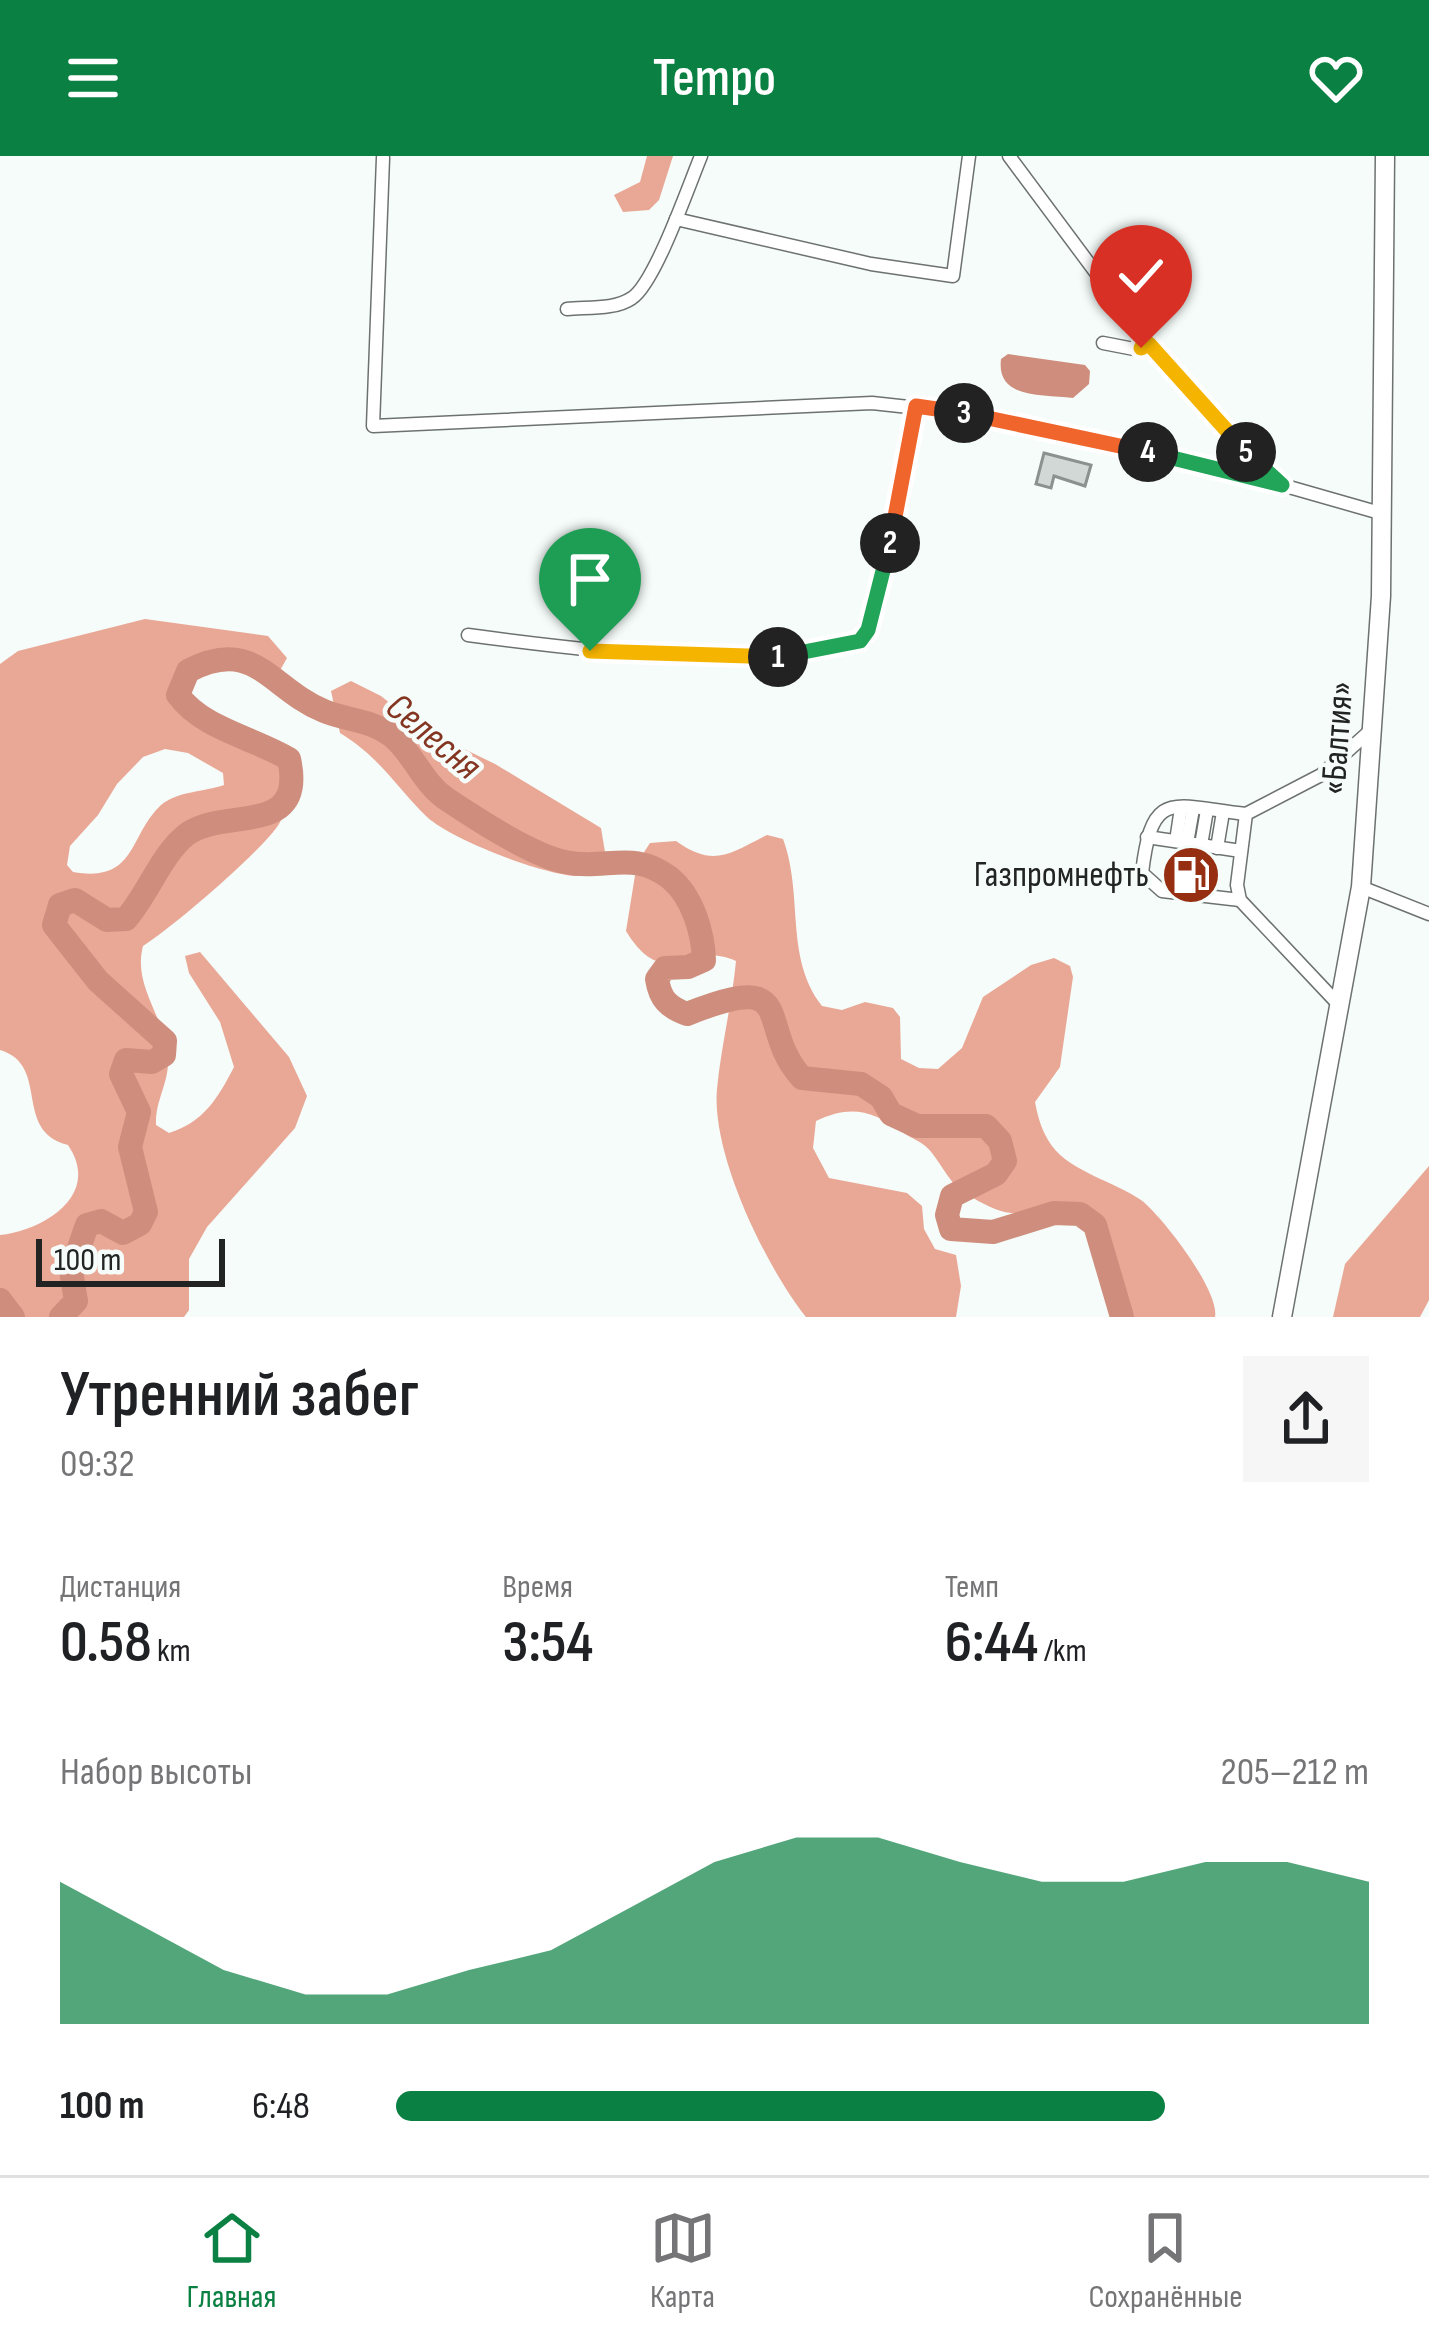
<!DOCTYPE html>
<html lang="ru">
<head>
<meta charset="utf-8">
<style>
  :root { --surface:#fff; --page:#f6f6f6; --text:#202124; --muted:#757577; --line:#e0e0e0; --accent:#0b8043 }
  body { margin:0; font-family:"Sofia Sans Condensed",sans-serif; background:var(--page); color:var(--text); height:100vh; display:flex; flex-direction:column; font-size:45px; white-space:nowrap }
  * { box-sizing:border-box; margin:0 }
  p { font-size:39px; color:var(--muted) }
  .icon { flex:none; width:66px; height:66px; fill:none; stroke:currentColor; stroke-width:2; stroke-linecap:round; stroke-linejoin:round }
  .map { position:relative; height:1161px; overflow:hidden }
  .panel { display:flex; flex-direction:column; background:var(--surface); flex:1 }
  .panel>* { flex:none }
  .scale { position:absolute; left:36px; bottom:30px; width:189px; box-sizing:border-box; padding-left:12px; border:6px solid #222423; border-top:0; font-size:33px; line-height:42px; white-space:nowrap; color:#222423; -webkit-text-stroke:9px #f5fcf9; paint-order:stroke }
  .pin { position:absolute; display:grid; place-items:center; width:102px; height:102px; color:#fff; margin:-123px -51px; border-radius:50% 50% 50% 0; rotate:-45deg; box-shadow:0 0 12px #0007 }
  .pin .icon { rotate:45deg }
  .km { position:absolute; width:60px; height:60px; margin:-30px; border-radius:50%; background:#222; color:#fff; font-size:33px; line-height:60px; text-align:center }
  .round { display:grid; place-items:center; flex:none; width:126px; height:126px; border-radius:0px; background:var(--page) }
  .overview { display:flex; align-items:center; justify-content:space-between; height:204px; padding:0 60px }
  h1 { font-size:66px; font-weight:600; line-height:90px }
  .metrics { display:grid; grid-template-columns:repeat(3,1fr); gap:18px; height:204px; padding:12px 60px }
  .metrics div { display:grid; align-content:center }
  .metrics b { font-size:60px; font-weight:600 }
  .metrics small { font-size:33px; font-weight:400 }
  .metrics p { font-size:33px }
  .chart { height:336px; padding:24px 60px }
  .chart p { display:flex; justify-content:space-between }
  .chart svg { width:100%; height:216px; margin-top:12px; fill:var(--accent); opacity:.7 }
  ul { padding:0 60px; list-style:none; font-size:39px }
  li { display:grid; grid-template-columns:192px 144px 1fr; align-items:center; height:90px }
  li i { height:30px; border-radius:15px; background:var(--accent) }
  header { display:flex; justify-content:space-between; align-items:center; height:156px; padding:0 60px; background:var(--accent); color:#fff; font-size:54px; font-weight:600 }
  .tab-bar { display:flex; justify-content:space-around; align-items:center; height:168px; border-top:3px solid var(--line); background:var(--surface); font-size:33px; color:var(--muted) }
  .tab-bar a { display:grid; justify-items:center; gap:6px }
  .tab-bar .selected { color:var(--accent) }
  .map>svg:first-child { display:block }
</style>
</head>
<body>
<header><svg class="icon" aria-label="menu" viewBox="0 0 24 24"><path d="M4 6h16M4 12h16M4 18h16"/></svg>Tempo<svg class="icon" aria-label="heart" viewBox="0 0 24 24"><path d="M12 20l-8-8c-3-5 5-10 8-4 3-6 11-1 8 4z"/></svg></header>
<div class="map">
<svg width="1429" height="1161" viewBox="0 0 1429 1161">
  <rect width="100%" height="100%" fill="#f5fcf9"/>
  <g fill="#e9a795" fill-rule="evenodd">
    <path d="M647,0H673L659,44L649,54L623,56L614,39L640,26Z"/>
    <path d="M145,463L268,480L287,502L278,518C235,500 199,487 178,539C203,573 252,581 289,603C294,627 291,646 279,668C262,695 172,772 143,790C132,831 167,863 168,903C169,928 155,944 156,969L169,977C204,966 218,942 234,911L220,866L189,817L185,800L200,796L289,901L307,940L295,972L207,1071L189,1103V1154L184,1161H0V1079C44,1074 102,1039 68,989C12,975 51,909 0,894V508L18,495ZM165,593L188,597L223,617L224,629C204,636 178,635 161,649C128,680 137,727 73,716L67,709L70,690L98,659L117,628L143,601Z"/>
    <path d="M351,525L381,540L421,572L495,608L601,672L605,696L582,720C550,722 452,684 427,661C395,630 381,602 340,577L331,535Z"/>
    <path d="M767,679L783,683C804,740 784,801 822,850L842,854L865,846L893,852L900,861L901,903L919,912L938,913L962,892L983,841L1031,809L1054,802L1070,810L1073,821L1060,911L1035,946C1038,962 1042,976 1052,990C1070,1015 1115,1026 1141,1044C1162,1060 1220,1135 1215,1161H1134L1100,1063C1069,1035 1046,1059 1011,1057C997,1056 980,1046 968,1039C952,1031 943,1011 932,997C924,986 912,983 902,976C872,954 850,949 816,965L813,992L829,1022L907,1037L922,1050L924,1073L935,1093L956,1099L961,1130L956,1161H806C766,1111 711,998 717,933C721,890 732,848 736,805C689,783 665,839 626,775L637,707L650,687L676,685C714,712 729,698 767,679Z"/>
    <path d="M1429,1010V1144L1420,1161H1333L1345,1108Z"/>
  </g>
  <path fill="#cf8e7d" d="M1008,198L1085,209L1090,215L1089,228L1073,242C1043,238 996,244 1001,203Z"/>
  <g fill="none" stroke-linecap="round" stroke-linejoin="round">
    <g stroke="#cf8e7d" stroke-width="24">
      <path d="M0,1144L13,1161"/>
      <path d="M61,1161L76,1145L71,1115L87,1069L101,1065L123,1077L140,1068L146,1056L130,991L139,956L121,918L126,904L152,906L164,899L165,885L98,825L54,769L60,749L75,744L107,764L126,763C148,738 161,699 186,679C222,650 307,683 289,603C252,581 203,573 178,539L188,515C255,480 269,532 324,555C348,565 370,563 392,580C413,597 423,627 445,642C475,662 531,699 565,706C605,715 633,693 670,722C693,741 703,777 704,804L688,811L665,812L657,823C660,843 668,851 687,858C802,812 754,870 802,922L861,928L881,941L891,958L917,970H986L1000,985L1005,1005L996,1018L952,1040L947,1059L951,1073L993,1076L1054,1057L1080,1058L1095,1069L1122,1161"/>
    </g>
  </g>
  <g fill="#d1d8d5" stroke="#8b918e" stroke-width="3">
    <path d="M1044,297L1091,309L1085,330L1054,320L1051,332L1036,328Z"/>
    <path d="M1174,701L1212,706L1209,730L1170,725Z"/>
  </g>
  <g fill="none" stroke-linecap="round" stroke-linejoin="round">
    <g stroke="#6d7270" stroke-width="15">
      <g id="minor">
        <path d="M1009,0L1149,188L1269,318L1282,329L1380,357"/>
        <path d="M383,2L373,270L872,247L964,257L1078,279L1282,329"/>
        <path d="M676,63L871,108L953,120L969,0"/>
        <path d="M567,153C587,151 615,154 632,142C655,127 689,29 701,0"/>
        <path d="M1103,187L1134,193L1149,188"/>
        <path d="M468,479C557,491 783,521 860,485L868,474L902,335L917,250"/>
        <path d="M1147,681L1241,695"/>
        <path d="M1176,685L1181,652"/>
        <path d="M1187,687L1193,653"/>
        <path d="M1201,689L1207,654"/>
        <path d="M1217,692L1223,656"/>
        <path d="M1361,731L1429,758"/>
        <path d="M1240,744L1162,735L1142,717C1152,631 1172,650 1246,658"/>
        <path d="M1341,851L1240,744L1237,729L1246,658L1321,619L1371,574"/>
      </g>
    </g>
    <g stroke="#6d7270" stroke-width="21">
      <path id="highway" d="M1282,1161L1361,731L1381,440L1385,0"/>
    </g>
    <use href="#minor" stroke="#fff" stroke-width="12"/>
    <use href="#highway" stroke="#fff" stroke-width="18"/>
  </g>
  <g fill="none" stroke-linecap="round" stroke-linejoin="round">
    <g stroke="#fff" stroke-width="24">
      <path id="split-1" d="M590,495L778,501"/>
    </g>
    <g stroke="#fff" stroke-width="24">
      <path id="split-2" d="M778,501L860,485L868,474L890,387"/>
    </g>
    <g stroke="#fff" stroke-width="24">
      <path id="split-3" d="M890,387L916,250L964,257"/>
    </g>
    <g stroke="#fff" stroke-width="24">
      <path id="split-4" d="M964,257L1148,296"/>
    </g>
    <g stroke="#fff" stroke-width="24">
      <path id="split-5" d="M1148,296L1282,329L1246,296"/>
    </g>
    <g stroke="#fff" stroke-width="24">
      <path id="split-6" d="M1141,192L1149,188L1246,296"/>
    </g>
    <use href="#split-1" stroke="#f5b400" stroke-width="15"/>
    <use href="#split-2" stroke="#22a559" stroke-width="15"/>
    <use href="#split-3" stroke="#f0652b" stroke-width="15"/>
    <use href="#split-4" stroke="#f0652b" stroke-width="15"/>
    <use href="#split-5" stroke="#22a559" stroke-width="15"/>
    <use href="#split-6" stroke="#f5b400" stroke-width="15"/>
  </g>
  <defs>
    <g id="fuel-disc" transform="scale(3)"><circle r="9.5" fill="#962e11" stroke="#f5fcf9"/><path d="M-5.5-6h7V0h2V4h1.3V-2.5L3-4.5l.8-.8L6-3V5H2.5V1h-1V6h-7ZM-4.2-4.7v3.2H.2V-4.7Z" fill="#fff"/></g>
  </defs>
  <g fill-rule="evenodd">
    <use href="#fuel-disc" x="1191" y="719"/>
  </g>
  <g text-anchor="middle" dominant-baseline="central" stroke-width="9" stroke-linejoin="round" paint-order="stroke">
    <g font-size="36" fill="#222423" stroke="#f5fcf9">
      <text transform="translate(1338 582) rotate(-86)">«Балтия»</text>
    </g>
    <g font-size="36" fill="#222423" stroke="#f5fcf9" text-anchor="end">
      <text x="1149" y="719">Газпромнефть</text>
    </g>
    <g font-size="39" font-style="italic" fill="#843521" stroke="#f5fcf9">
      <text transform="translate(433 581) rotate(40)">Селесня</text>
    </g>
  </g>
</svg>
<div class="scale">100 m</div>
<div class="pin" style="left:590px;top:495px;background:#1e9e55"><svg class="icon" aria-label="arrive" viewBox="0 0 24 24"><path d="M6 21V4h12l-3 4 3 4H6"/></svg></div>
<div class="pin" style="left:1141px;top:192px;background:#d93025"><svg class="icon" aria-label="check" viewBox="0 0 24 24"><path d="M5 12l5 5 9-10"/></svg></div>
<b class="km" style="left:778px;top:501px">1</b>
<b class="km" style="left:890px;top:387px">2</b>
<b class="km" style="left:964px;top:257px">3</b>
<b class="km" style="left:1148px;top:296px">4</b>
<b class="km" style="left:1246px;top:296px">5</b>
</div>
<section class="panel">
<div class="overview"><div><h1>Утренний забег</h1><p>09:32</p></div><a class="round"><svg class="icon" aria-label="share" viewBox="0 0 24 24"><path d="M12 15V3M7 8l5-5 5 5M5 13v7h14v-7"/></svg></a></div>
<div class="metrics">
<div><p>Дистанция</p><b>0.58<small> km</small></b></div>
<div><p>Время</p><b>3:54</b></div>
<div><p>Темп</p><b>6:44<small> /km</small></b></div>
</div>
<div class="chart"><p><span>Набор высоты</span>205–212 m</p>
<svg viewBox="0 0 160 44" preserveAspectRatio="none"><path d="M0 44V15L10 24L20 33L30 38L40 38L50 33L60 29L70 20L80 11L90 6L100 6L110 11L120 15L130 15L140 11L150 11L160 15V44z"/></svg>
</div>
<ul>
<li><b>100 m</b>6:48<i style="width:79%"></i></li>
</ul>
</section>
<nav class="tab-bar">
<a class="selected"><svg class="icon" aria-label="home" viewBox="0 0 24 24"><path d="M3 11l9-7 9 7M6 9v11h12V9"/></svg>Главная</a>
<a><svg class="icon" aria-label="map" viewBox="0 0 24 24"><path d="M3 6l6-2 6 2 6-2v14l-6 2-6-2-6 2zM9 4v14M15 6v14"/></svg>Карта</a>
<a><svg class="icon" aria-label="saved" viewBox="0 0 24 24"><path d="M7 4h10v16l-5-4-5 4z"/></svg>Сохранённые</a>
</nav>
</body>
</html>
